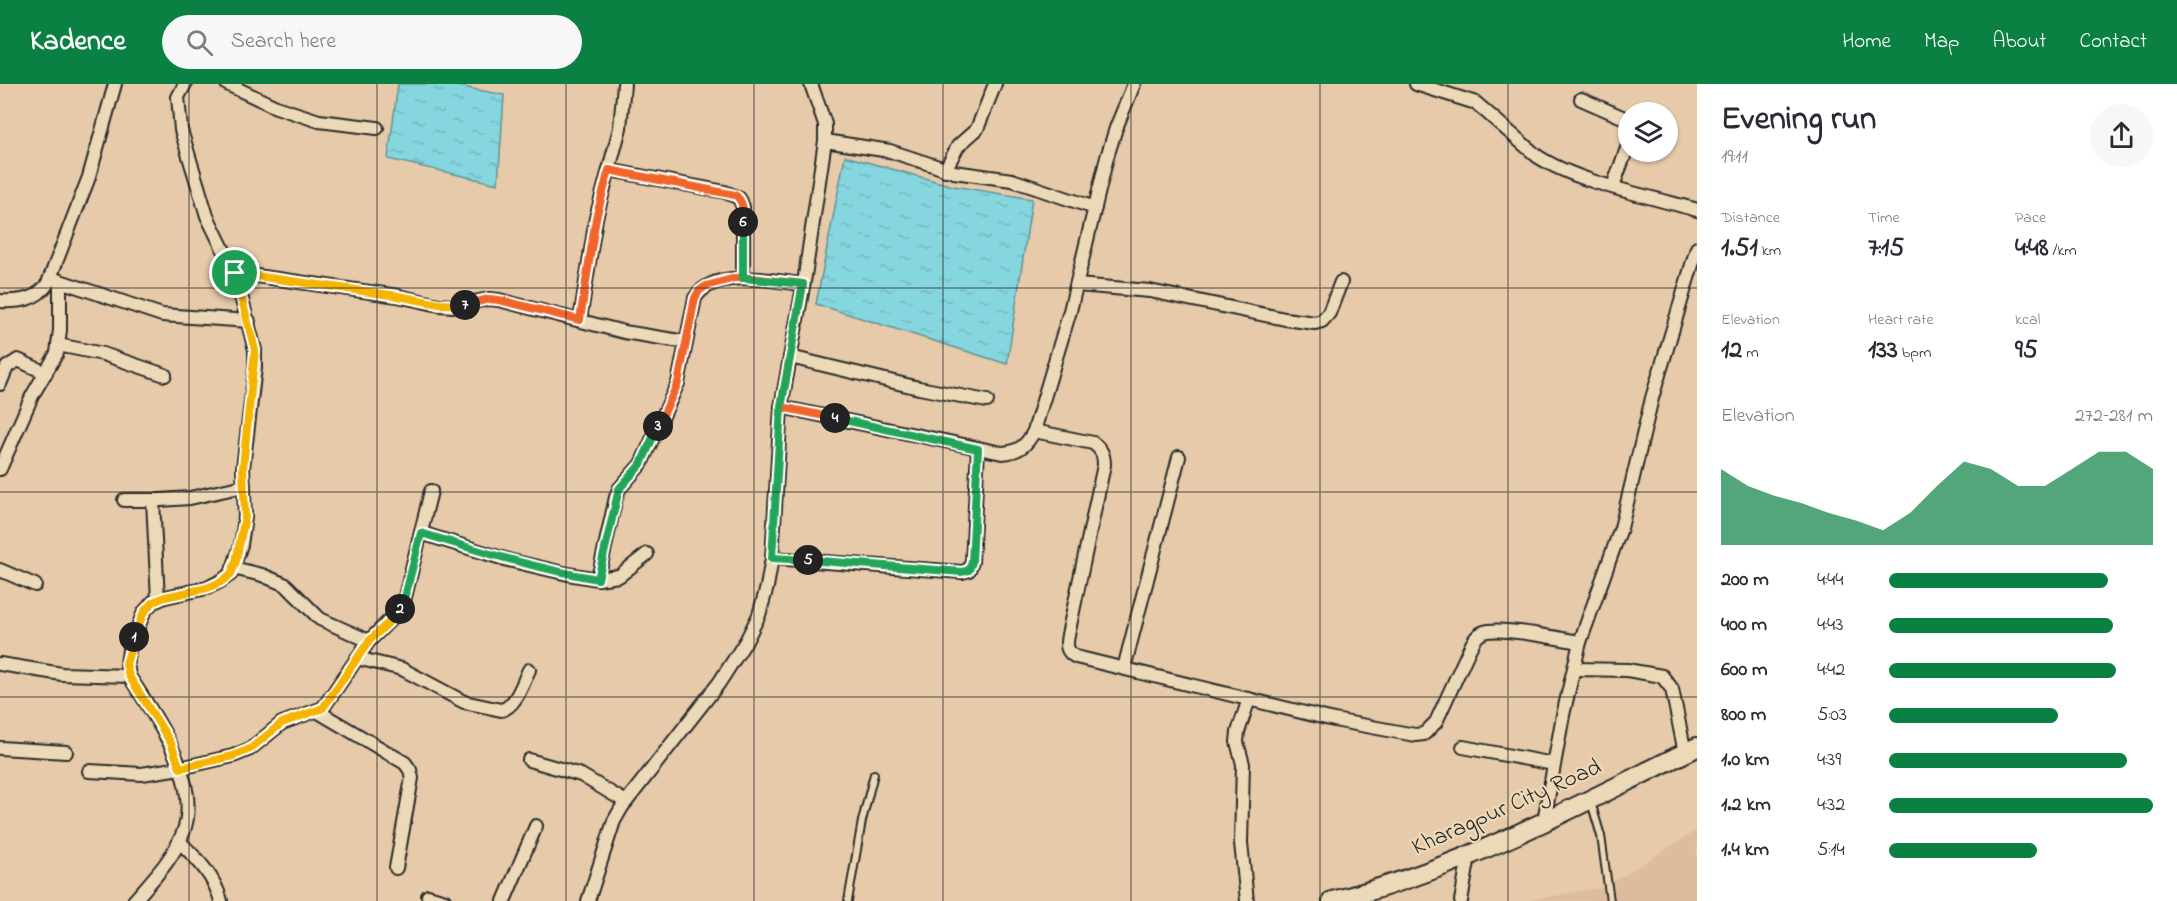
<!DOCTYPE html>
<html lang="en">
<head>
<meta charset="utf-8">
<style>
  :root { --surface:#fff; --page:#f7f7f7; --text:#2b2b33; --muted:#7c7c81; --accent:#0b8043 }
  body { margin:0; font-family:"Indie Flower",sans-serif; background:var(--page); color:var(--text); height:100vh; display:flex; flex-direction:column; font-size:22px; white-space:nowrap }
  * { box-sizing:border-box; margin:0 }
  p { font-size:20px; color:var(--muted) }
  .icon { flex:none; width:33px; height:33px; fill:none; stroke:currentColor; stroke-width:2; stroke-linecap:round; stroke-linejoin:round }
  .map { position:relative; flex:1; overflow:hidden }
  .drawer { display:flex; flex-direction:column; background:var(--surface); width:480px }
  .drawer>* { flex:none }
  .buttons { position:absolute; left:1618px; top:18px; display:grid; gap:12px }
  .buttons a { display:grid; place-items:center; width:60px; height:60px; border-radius:50%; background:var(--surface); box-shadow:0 2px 4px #0004; font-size:30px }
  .pin { position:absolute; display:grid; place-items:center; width:51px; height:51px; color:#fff; margin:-26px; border:3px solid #fff; border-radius:50%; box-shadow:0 2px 6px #0007 }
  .km { position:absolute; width:30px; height:30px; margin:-15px; border-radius:50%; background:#222; color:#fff; font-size:16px; line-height:30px; text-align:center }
  .round { display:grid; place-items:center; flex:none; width:63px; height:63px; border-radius:32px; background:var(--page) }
  .head { display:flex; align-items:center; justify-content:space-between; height:102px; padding:0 24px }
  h1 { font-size:33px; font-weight:700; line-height:45px }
  .stats { display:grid; grid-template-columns:repeat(3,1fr); gap:9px; height:102px; padding:6px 24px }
  .stats div { display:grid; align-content:center }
  .stats b { font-size:26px; font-weight:700 }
  .stats small { font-size:16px; font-weight:400 }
  .stats p { font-size:16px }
  .chart { height:168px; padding:12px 24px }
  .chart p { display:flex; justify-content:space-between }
  .chart svg { width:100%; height:108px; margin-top:6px; fill:var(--accent); opacity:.7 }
  ul { padding:0 24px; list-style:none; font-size:20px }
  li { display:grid; grid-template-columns:96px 72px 1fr; align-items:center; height:45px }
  li i { height:15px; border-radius:8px; background:var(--accent) }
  header { display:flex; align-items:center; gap:36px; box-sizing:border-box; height:84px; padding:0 30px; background:var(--accent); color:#fff }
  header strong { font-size:28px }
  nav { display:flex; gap:33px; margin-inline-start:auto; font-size:21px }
  .search { width:420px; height:54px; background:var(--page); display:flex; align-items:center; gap:15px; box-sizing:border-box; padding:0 21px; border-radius:33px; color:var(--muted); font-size:22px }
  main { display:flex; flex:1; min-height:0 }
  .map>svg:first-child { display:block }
</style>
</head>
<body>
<header>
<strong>Kadence</strong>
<div class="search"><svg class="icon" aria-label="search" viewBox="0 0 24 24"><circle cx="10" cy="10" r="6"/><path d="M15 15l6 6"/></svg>Search here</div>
<nav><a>Home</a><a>Map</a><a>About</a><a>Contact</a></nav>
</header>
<main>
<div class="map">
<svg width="1697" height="817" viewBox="0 0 1697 817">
  <defs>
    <pattern id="water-ripples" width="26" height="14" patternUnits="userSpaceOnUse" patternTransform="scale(1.5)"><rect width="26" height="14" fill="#85d6de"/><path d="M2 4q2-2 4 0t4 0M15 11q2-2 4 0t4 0" fill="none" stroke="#73b8bf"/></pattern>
  </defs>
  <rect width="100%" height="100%" fill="#e6caa9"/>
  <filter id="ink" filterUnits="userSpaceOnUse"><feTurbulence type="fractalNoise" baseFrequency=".0167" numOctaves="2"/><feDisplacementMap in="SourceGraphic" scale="12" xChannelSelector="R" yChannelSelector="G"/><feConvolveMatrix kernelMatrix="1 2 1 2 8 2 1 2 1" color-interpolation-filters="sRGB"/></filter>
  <g filter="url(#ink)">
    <path fill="#ddbc9d" d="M1697,746V817H1523L1605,803Z"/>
    <g fill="url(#water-ripples)" stroke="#619296" stroke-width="1.5">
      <path d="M398,0H448L504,11L498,100L388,75Z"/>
      <path d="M845,72L953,102L1032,115L1007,280L816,220Z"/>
    </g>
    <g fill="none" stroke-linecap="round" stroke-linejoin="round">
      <g stroke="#2b2b2b" stroke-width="10">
        <g id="lane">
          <path d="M1591,718L1601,752L1610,817"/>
          <path d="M848,817L862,737L874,690"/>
        </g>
      </g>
      <g stroke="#2b2b2b" stroke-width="16">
        <g id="street">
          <path d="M227,0L276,23L319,37L377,44"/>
          <path d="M1416,0L1476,19L1537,72C1578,99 1649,112 1697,126"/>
          <path d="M1581,15L1629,36"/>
          <path d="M825,57L890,67L954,88L1012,96L1095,124"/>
          <path d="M609,86L725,108L739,114L743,123V194"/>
          <path d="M945,86L958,62L977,45L995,0"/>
          <path d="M1613,102L1629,59"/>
          <path d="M235,189L398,212L439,221L453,222L489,215L499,216L624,248L686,258"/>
          <path d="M51,194L162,231L249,237"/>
          <path d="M1077,201L1150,207L1285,235L1315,239L1322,237L1329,229L1341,198"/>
          <path d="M0,217C19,218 37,216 48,199L89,93L115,0"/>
          <path d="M580,236L596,134L620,44L624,0"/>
          <path d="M58,261L103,270L165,291"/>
          <path d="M790,273L919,304L987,317"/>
          <path d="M0,300L7,283L18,276L46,289"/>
          <path d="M781,323L1002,369C1019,368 1027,361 1034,347L1070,227L1107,73L1116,44L1134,0"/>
          <path d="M1034,347L1093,359C1102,366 1104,371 1104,381L1068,551C1066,561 1066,568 1076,573L1334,636L1415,651L1424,650L1436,638L1469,566C1473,558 1476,551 1484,548C1502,542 1560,555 1580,558"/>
          <path d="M0,385L32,312L57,269L60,246V197"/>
          <path d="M124,416H160L190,414L244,402"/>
          <path d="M153,416L158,516"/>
          <path d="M421,449L508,476L568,490L598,495L619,492L647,470"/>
          <path d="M772,474L962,488L969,486L972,478L978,365"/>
          <path d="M233,484L262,491L286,501L320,535L369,557"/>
          <path d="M0,486L35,501"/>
          <path d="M598,495L616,413L619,405L641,380L678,299L695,214C715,183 773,197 803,200"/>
          <path d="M357,574L402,585L464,618L501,626C516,623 523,598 529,586"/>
          <path d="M0,580L62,590L129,592"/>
          <path d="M1124,584L1179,373"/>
          <path d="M1574,585L1627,586L1662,592L1672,605L1685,669"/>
          <path d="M317,627L405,679L410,686L412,694L396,784"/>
          <path d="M1463,663L1554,680"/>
          <path d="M0,664L66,668"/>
          <path d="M529,676L581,691L626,718"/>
          <path d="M89,687L142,690L180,684L233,672L250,665L282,639L323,624L369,557L399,527L405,513L431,407"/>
          <path d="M1544,737L1563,631L1580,558L1621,444L1652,314L1697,164"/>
          <path d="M179,757C197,775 214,791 221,817"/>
          <path d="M428,812L445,817"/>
          <path d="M134,817C152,796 173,775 183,749C203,698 155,633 129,592L127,580L129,566L144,528L153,518L165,513L207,504L221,497L231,490L241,461L245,433L243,384L255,284V266L235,189L207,132L181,46L178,13L185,0"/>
          <path d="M504,817L536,742"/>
          <path d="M588,817L614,737L622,723L719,599L746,557L759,531L767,503L772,474L781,323L805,192L825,57V40L811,0"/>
          <path d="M1247,817L1241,759L1243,680L1237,658L1238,648L1249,615"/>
          <path d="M1461,817L1469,772"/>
        </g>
      </g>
      <g stroke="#2b2b2b" stroke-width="22">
        <path id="primary" d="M1332,817C1461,786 1579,720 1697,663"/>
      </g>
      <use href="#lane" stroke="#ecd9b7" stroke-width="6"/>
      <use href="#street" stroke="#ecd9b7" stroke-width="12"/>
      <use href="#primary" stroke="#ecd9b7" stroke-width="18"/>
    </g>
  </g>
  <g fill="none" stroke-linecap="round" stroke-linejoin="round" filter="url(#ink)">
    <g stroke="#fff" stroke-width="12">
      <path id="split-1" d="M134,553L144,528L153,518L165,513L207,504L221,498L231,490L236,477L245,433L243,384L255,266L235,189"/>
    </g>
    <g stroke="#fff" stroke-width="12">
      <path id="split-2" d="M134,553L126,580L129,592L171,659L180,684L233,672L250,665L282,639L323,624L369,557L387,540L400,525"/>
    </g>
    <g stroke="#fff" stroke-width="12">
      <path id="split-3" d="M400,525L405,513L421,449C479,467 537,485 598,495L619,405L641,380L658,342"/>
    </g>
    <g stroke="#fff" stroke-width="12">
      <path id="split-4" d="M658,342L678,299L695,214L699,207L706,202L735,194H751L803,200L781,323L835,334"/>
    </g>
    <g stroke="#fff" stroke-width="12">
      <path id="split-5" d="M808,476L962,488L969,486L972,478L978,365L835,334"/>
    </g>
    <g stroke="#fff" stroke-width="12">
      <path id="split-6" d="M743,138V194L803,200L781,323L772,474L808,476"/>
    </g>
    <g stroke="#fff" stroke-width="12">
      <path id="split-7" d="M465,221L489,215L499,216L580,236L596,134L609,86L735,111C744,117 743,127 743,138"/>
    </g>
    <g stroke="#fff" stroke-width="12">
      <path id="split-8" d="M235,189L398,212L439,220L465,221"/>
    </g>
    <use href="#split-1" stroke="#f5b400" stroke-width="8"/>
    <use href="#split-2" stroke="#f5b400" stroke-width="8"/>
    <use href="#split-3" stroke="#22a559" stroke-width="8"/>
    <use href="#split-4" stroke="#f0652b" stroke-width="8"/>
    <use href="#split-5" stroke="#22a559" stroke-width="8"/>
    <use href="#split-6" stroke="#22a559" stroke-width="8"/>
    <use href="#split-7" stroke="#f0652b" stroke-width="8"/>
    <use href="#split-8" stroke="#f5b400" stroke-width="8"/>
  </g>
  <path fill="none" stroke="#2b2b2b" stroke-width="1.5" stroke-opacity="0.55" d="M189,0V817M377,0V817M566,0V817M754,0V817M943,0V817M1131,0V817M1320,0V817M1508,0V817M0,204H1697M0,408H1697M0,613H1697"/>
  <g text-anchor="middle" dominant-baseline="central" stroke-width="4.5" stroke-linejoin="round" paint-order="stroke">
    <g font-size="24" fill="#2b2b2b" stroke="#ecd9b7">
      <text transform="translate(1507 724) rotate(-24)">Kharagpur City Road</text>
    </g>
  </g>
</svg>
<div class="buttons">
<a><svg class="icon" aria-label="layers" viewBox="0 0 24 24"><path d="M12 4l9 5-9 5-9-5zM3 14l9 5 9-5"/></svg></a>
</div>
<div class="pin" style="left:235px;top:189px;background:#1e9e55"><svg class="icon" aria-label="arrive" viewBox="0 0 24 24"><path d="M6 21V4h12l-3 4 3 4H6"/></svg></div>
<b class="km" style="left:134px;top:553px">1</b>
<b class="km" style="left:400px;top:525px">2</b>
<b class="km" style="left:658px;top:342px">3</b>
<b class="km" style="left:835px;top:334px">4</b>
<b class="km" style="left:808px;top:476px">5</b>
<b class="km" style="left:743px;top:138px">6</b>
<b class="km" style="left:465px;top:221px">7</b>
</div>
<section class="drawer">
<div class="head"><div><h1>Evening run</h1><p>19:11</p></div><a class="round"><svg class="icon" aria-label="share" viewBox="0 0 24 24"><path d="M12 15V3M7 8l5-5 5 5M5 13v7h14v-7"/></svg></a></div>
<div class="stats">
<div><p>Distance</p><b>1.51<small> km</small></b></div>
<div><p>Time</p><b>7:15</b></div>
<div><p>Pace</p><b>4:48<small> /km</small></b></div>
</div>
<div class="stats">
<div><p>Elevation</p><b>12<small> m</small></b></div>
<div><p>Heart rate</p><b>133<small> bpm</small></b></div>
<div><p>kcal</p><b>95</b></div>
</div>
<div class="chart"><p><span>Elevation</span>272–281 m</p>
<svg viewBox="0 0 160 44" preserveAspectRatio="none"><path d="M0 44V13L10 20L20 24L30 27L40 31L50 34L60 38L70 31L80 20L90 10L100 13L110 20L120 20L130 13L140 6L150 6L160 13V44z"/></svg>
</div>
<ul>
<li><b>200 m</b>4:44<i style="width:83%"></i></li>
<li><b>400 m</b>4:43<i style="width:85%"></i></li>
<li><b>600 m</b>4:42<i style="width:86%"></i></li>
<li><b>800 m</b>5:03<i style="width:64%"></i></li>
<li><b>1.0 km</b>4:39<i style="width:90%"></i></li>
<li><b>1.2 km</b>4:32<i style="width:100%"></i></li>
<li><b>1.4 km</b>5:14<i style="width:56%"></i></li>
</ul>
</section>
</main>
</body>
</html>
